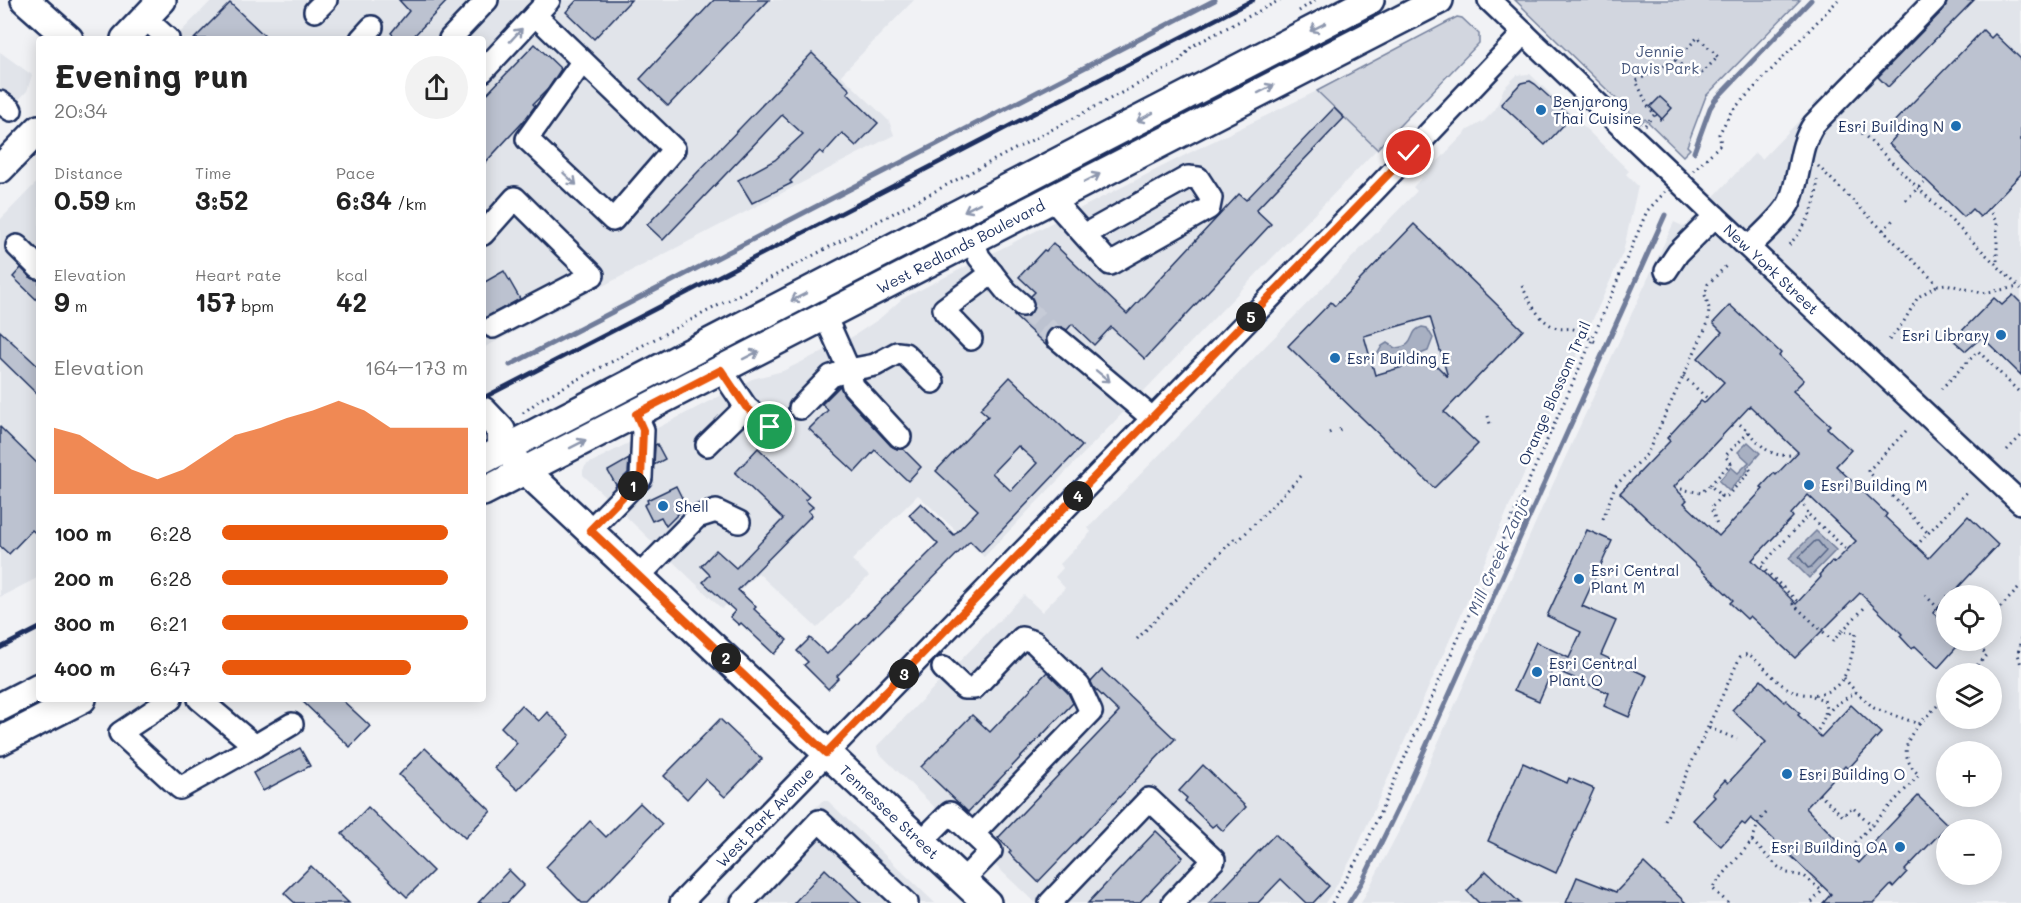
<!DOCTYPE html>
<html lang="en">
<head>
<meta charset="utf-8">
<style>
  :root { --surface:#fff; --page:#f2f2f2; --text:#222; --muted:#767676; --accent:#ea580c }
  body { margin:0; font-family:Mali,sans-serif; background:var(--page); color:var(--text); height:100vh; display:flex; flex-direction:column; font-size:22px; white-space:nowrap }
  * { box-sizing:border-box; margin:0 }
  p { font-size:20px; color:var(--muted) }
  .icon { flex:none; width:33px; height:33px; fill:none; stroke:currentColor; stroke-width:2; stroke-linecap:round; stroke-linejoin:round }
  .map { position:relative; flex:1; overflow:hidden }
  .sheet { position:absolute; left:36px; top:36px; width:450px; height:666px; display:flex; flex-direction:column; background:var(--surface); border-radius:6px; box-shadow:0 3px 15px #0003 }
  .sheet>* { flex:none }
  .fabs { position:absolute; left:1936px; top:585px; display:grid; gap:12px }
  .fabs a { display:grid; place-items:center; width:66px; height:66px; border-radius:50%; background:var(--surface); box-shadow:0 3px 15px #0003; font-size:30px }
  .pin { position:absolute; display:grid; place-items:center; width:51px; height:51px; color:#fff; margin:-26px; border:3px solid #fff; border-radius:50%; box-shadow:0 2px 6px #0007 }
  .km { position:absolute; width:30px; height:30px; margin:-15px; border-radius:50%; background:#222; color:#fff; font-size:16px; line-height:30px; text-align:center }
  .round { display:grid; place-items:center; flex:none; width:63px; height:63px; border-radius:32px; background:var(--page) }
  .headline { display:flex; align-items:center; justify-content:space-between; height:102px; padding:0 18px }
  h1 { font-size:33px; font-weight:700; line-height:45px }
  .figures { display:grid; grid-template-columns:repeat(3,1fr); gap:9px; height:102px; padding:6px 18px }
  .figures div { display:grid; align-content:center }
  .figures b { font-size:26px; font-weight:700 }
  .figures small { font-size:16px; font-weight:400 }
  .figures p { font-size:16px }
  .chart { height:168px; padding:12px 18px }
  .chart p { display:flex; justify-content:space-between }
  .chart svg { width:100%; height:108px; margin-top:6px; fill:var(--accent); opacity:.7 }
  ul { padding:0 18px; list-style:none; font-size:20px }
  li { display:grid; grid-template-columns:96px 72px 1fr; align-items:center; height:45px }
  li i { height:15px; border-radius:8px; background:var(--accent) }
  .map>svg:first-child { display:block }
</style>
</head>
<body>
<div class="map">
<svg width="2021" height="903" viewBox="0 0 2021 903">
  <rect width="100%" height="100%" fill="#f1f2f5"/>
  <filter id="ink" filterUnits="userSpaceOnUse"><feTurbulence type="fractalNoise" baseFrequency=".0167" numOctaves="2"/><feDisplacementMap in="SourceGraphic" scale="12" xChannelSelector="R" yChannelSelector="G"/><feConvolveMatrix kernelMatrix="1 2 1 2 8 2 1 2 1" color-interpolation-filters="sRGB"/></filter>
  <g filter="url(#ink)">
    <g fill="#e1e4ea" fill-rule="evenodd">
      <path d="M212,0H914L841,75L889,121L894,135L483,348V39H174Z"/>
      <path d="M1916,0H2021V903H1361L1400,829L1542,508L1674,222L1685,227L1755,153L1762,159ZM1947,596H1992V640H1947ZM1947,674H1992V718H1947ZM1947,752H1992V796H1947ZM1947,830H1992V874H1947Z"/>
      <path d="M0,52L32,75L27,91L0,120Z"/>
      <path d="M1530,74L1629,171L1626,174L1638,186L1623,252L1355,852L1335,888L1325,903H1035L925,798L878,752L877,746L1024,595L1042,612L1065,588L1055,577L1063,568L1060,564L1091,532L1088,528L1417,191L1413,187L1468,130L1484,121L1495,110L1504,88L1517,75Z"/>
      <path d="M1317,91L1377,149L984,557L918,495L852,560L869,576L817,628L758,573L722,609L583,475V470L586,465L752,379L783,371L852,337L879,319L902,299L1195,150Z"/>
      <path d="M39,180V577L0,597V220Z"/>
      <path d="M822,801H828L935,903H722Z"/>
    </g>
    <g fill="#d2d6df" stroke="#76829e" stroke-width="1.5">
      <path d="M1515,0H1800L1706,96L1687,146L1690,149L1683,156L1645,119L1641,123Z"/>
      <path d="M1457,17L1462,18L1479,34V43L1377,149L1317,91Z"/>
    </g>
    <g fill="#a8b0c2" stroke="#707c9a" stroke-width="1.5">
      <path d="M1422,327L1427,328L1433,338L1428,351C1412,357 1389,371 1378,353L1382,346L1387,343L1395,348C1418,347 1407,331 1422,327Z"/>
      <path d="M1748,442L1760,453L1747,468L1748,470L1729,491L1719,481L1731,467L1738,473L1749,462L1738,452Z"/>
      <path d="M1816,531L1836,550L1809,578L1789,558Z"/>
    </g>
    <g fill="none" stroke-linecap="round" stroke-linejoin="round">
      <path stroke="#536386" stroke-width="1.5" d="M1815,541H1818L1826,551L1811,567L1808,568L1799,557Z"/>
      <g stroke="#707c9a" stroke-width="5">
        <path d="M1694,152L1710,108L1715,100L1811,0"/>
        <path d="M510,365L1215,0"/>
        <path d="M1349,903L1362,882L1401,802L1665,215"/>
      </g>
    </g>
    <g fill="#bcc2d0" stroke="#1b2f5e" stroke-width="1.5" fill-rule="evenodd">
      <path d="M399,0H448L411,39H398L391,33L409,11Z"/>
      <path d="M577,0H631L594,39L566,12Z"/>
      <path d="M714,0H769L668,106L640,79Z"/>
      <path d="M1947,0H1974L1888,87L1878,77L1944,9Z"/>
      <path d="M230,3L268,39H194Z"/>
      <path d="M1983,30L1991,38L1995,34L2021,59V174L1980,217L1972,209L1964,217L1889,144L1896,136L1888,128Z"/>
      <path d="M535,44L561,69L548,89L533,104L535,106L523,122L483,165V98Z"/>
      <path d="M812,53L850,90L847,93L878,123L856,146L842,133L823,154L820,151L790,181L792,183L752,203L738,180L775,160L803,134L782,115L663,240L647,225Z"/>
      <path d="M1530,81L1535,84L1571,117L1545,145L1501,104L1521,83Z"/>
      <path d="M1660,97L1672,108L1662,119L1650,107Z"/>
      <path d="M1334,108L1344,118L1256,210L1271,224L1145,359L1111,327L1094,345L1072,324L1067,330L1061,327H1054L1049,330L1046,336V343L1049,348L1013,315L1019,317H1026L1032,313L1035,307L1031,296L1035,292L1019,277L1044,250L1046,251L1053,243L1127,314L1239,194L1246,200Z"/>
      <path d="M1414,224L1523,330L1444,412L1478,444L1434,488L1288,346L1331,302L1335,306ZM1430,317L1448,377L1430,359L1375,375L1364,336Z"/>
      <path d="M21,268L30,277L39,280V302L13,277Z"/>
      <path d="M504,271L520,299L483,319V283Z"/>
      <path d="M2013,295L2021,303V375L1982,337L1966,351L1953,340L1994,298L2002,305Z"/>
      <path d="M1730,305L1781,353L1779,356L1804,380L1793,391L1830,425L1827,428L1851,450L1836,466L1887,514L1885,517L1929,558L1968,516L1998,545L1950,596H1947V598L1933,613L1947,625V640H1963L1938,668L1915,646L1912,649L1900,636L1902,634L1860,593L1795,658L1750,616L1747,619L1730,603L1733,600L1620,493L1670,441L1667,438L1701,401L1704,403L1724,382L1698,358L1722,332L1713,323ZM1750,406L1798,452L1776,475L1774,473L1761,487L1763,489L1719,536L1684,503L1687,500L1674,487ZM1808,495L1856,541L1834,563L1832,561L1819,575L1821,577L1796,604L1752,560L1793,517L1791,514Z"/>
      <path d="M0,331L39,367V396L0,358Z"/>
      <path d="M1010,377L1082,446L981,552L970,541L864,648L837,676L839,678L828,689L804,665L808,662L797,651L810,638L827,654L938,544L909,515L921,503L954,535L978,510L936,471L988,416L980,409ZM1018,446L1037,463L1011,491L992,473Z"/>
      <path d="M840,386L844,395L891,446L897,449H903L921,467L908,481L875,450L855,472L809,429L828,410L822,404Z"/>
      <path d="M0,427L39,465V536L32,530L9,554L0,546Z"/>
      <path d="M657,444L665,459L654,465L655,445Z"/>
      <path d="M758,448L809,497L805,500L813,507L808,511L812,515L738,590L756,607L754,609L787,640L774,654L741,623L739,625L730,617L735,611L703,582L710,575L701,566L716,550L736,568L783,519L735,473Z"/>
      <path d="M629,459L628,473L616,485L608,471Z"/>
      <path d="M676,486L685,504L680,506L682,510L666,526L661,517L652,521L644,505L648,503L647,500Z"/>
      <path d="M1587,530L1612,541L1582,606L1616,621L1601,655L1647,676L1629,717L1604,706L1609,693L1553,669L1539,701L1514,690L1536,642L1569,658L1581,632L1547,616Z"/>
      <path d="M1102,670L1175,739L1038,882L1009,853L1011,851L998,838L1119,712L1094,688L1091,682Z"/>
      <path d="M1047,672L1068,693L1073,703L968,812L921,767L972,715L990,732Z"/>
      <path d="M1761,680L1784,702L1786,700L1800,713L1798,715L1821,737L1851,705L1881,733L1848,769L1845,766L1806,808L1859,863L1876,845L1874,842L1918,796L1948,825L1905,870L1907,872L1893,887L1891,885L1874,903H1823L1831,894L1751,818L1745,825L1742,823L1721,846L1693,820L1715,797L1712,794L1725,780L1728,783L1766,742L1732,710Z"/>
      <path d="M300,699H341L370,726L350,747Z"/>
      <path d="M521,705L539,721L547,712L570,735L518,790L494,768L517,743L501,727Z"/>
      <path d="M720,719L762,759L725,797L705,779L687,799L664,776Z"/>
      <path d="M300,748L310,766L263,791L253,773Z"/>
      <path d="M425,748L491,811L465,838L399,775Z"/>
      <path d="M1523,763L1567,783L1569,778L1594,789L1556,873L1488,841Z"/>
      <path d="M1203,765L1246,807L1223,831L1216,824L1212,827L1185,801L1187,798L1179,791Z"/>
      <path d="M640,803L662,824L587,903H582L546,867L590,821L606,837Z"/>
      <path d="M368,807L433,871L407,897L342,834Z"/>
      <path d="M1156,831L1183,857L1139,903H1088Z"/>
      <path d="M1275,834L1329,886L1313,903H1306L1281,879L1258,903H1209Z"/>
      <path d="M1644,863L1686,903H1566L1577,877L1616,892Z"/>
      <path d="M311,866L349,903H295L284,893Z"/>
      <path d="M825,869L861,903H794Z"/>
      <path d="M509,870L524,885L507,903H478Z"/>
      <path d="M1486,871L1520,903H1479L1467,891Z"/>
    </g>
    <g fill="none" stroke-linecap="round" stroke-linejoin="round">
      <path stroke="#c6cbd7" stroke-width="21" stroke-dasharray="21 10" stroke-linecap="butt" d="M1022,305L1058,339"/>
      <g stroke="#1b2f5e" stroke-width="26">
        <g id="minor">
          <path id="s1" d="M1489,0L1715,216L2021,503"/>
          <path d="M315,11L326,0"/>
          <path d="M535,15L674,149L613,220L527,139L583,61"/>
          <path d="M145,18L168,39"/>
          <path d="M361,39L372,27"/>
          <path d="M450,39L487,0"/>
          <path d="M483,71L549,0"/>
          <path d="M0,102L11,110"/>
          <path d="M1052,199L1110,264L1209,208L1211,198L1198,178L1188,177L1084,235"/>
          <path d="M483,234L515,198L593,275L493,327"/>
          <path d="M973,240L979,257L1007,292L1022,305"/>
          <path d="M17,246L39,268"/>
          <path d="M1749,247C1760,236 1785,214 1790,201C1801,175 1798,147 1814,124L1935,0"/>
          <path d="M1666,271L1678,253L1715,216"/>
          <path d="M825,316L849,370L875,365L897,353L905,354L933,382"/>
          <path d="M971,339L945,312L944,309L992,273"/>
          <path d="M1058,339L1152,418"/>
          <path d="M721,370L746,407L770,427"/>
          <path d="M800,408L831,376L849,370L853,386L900,437"/>
          <path d="M707,445L746,407"/>
          <path d="M590,530L641,478L643,430L636,414"/>
          <path d="M638,577L697,517L716,511L739,522"/>
          <path d="M171,699L120,733L180,788L255,746"/>
          <path d="M199,699L255,746L292,724"/>
          <path d="M922,841L950,813L973,834L1091,712L1079,686L1034,642L1022,638L974,688H964L943,668"/>
          <path d="M963,880L991,851L973,834"/>
          <path id="s2" d="M681,903L1375,190L1524,33"/>
          <path d="M742,903L819,821L907,903"/>
          <path d="M1050,903L1149,799L1214,860L1173,903"/>
        </g>
      </g>
      <g stroke="#1b2f5e" stroke-width="32">
        <g id="major">
          <path d="M25,0L69,39"/>
          <path d="M125,39L162,0"/>
          <path d="M0,169L39,129"/>
          <path d="M483,411L501,430L502,450"/>
          <path d="M483,460L1370,0"/>
          <path id="s3" d="M515,461L987,903"/>
          <path id="s4" d="M483,492L1439,0"/>
          <path d="M0,707L39,687"/>
          <path d="M0,741L82,699"/>
        </g>
      </g>
      <g stroke="#1b2f5e" stroke-width="3" stroke-dasharray="1.5 4.5" stroke-linecap="butt">
        <path d="M1299,11L1315,0"/>
        <path d="M1661,120L1649,108L1636,81L1676,60L1698,37L1718,57L1696,79L1676,60"/>
        <path d="M1645,125L1655,114"/>
        <path d="M1841,125L1848,124L1856,127L2021,289"/>
        <path d="M1818,166L1938,285L1946,284L1982,293L2019,287"/>
        <path d="M1693,171L1721,144L1719,134L1731,112L1838,0"/>
        <path d="M1906,200L1926,180"/>
        <path d="M1988,208L1997,223V265"/>
        <path d="M1883,230L1895,218"/>
        <path d="M1789,245C1806,226 1818,206 1817,180"/>
        <path d="M1522,286C1530,302 1539,322 1557,328C1564,330 1570,327 1576,330C1583,333 1589,339 1596,342"/>
        <path d="M1889,340L1903,323L1918,297L1938,285"/>
        <path d="M1683,376L1708,399"/>
        <path d="M1941,389L1978,351L2021,394"/>
        <path d="M523,413L541,399L1178,63L1192,46L1280,0"/>
        <path d="M1488,416L1490,424"/>
        <path d="M1339,430L1342,429"/>
        <path d="M1906,431L1868,471L1928,533"/>
        <path d="M1749,432C1763,447 1769,457 1791,455"/>
        <path d="M1329,433L1331,432"/>
        <path d="M2007,450L2021,436"/>
        <path d="M1710,485L1731,463L1725,456L1749,432L1736,421"/>
        <path d="M1681,489L1701,493L1710,485L1721,496L1711,508L1717,524"/>
        <path d="M1721,496L1726,497L1751,471L1749,468"/>
        <path d="M1804,506L1809,515"/>
        <path d="M1603,519L1615,486L1647,454L1708,323L1709,308L1705,295L1708,284L1728,264"/>
        <path d="M1916,546L1969,490"/>
        <path d="M1925,595L1947,617"/>
        <path d="M1992,616L2021,586"/>
        <path d="M1842,631L1867,605"/>
        <path d="M2021,638L2018,654L2021,665"/>
        <path d="M1137,639L1234,539L1237,542L1304,473"/>
        <path d="M1969,674L1987,655L1972,640"/>
        <path d="M1813,696L1824,700C1828,711 1824,720 1818,730"/>
        <path d="M1827,714L1834,706L1856,692"/>
        <path d="M1919,724L1947,696"/>
        <path d="M1709,728L1737,739"/>
        <path d="M1819,794L1843,816L1852,807L1872,825L1919,775C1901,758 1903,743 1919,724L1874,708L1856,692L1844,678"/>
        <path d="M1665,821L1740,657L1748,654C1763,663 1772,679 1787,688C1796,693 1807,696 1818,694C1849,689 1851,658 1856,633L1842,631L1833,641L1793,604L1797,601L1761,566L1809,515L1846,549"/>
        <path d="M1752,841L1777,866L1787,873L1804,876L1822,891L1811,903"/>
        <path d="M1847,851L1872,825"/>
        <path d="M1332,903L1366,844L1592,340L1647,211L1665,192"/>
        <path d="M1728,903L1712,888L1752,841L1759,821L1769,810"/>
      </g>
      <use href="#minor" stroke="#fff" stroke-width="21"/>
      <use href="#major" stroke="#fff" stroke-width="27"/>
      <g stroke="#1b2f5e" stroke-width="4.5">
        <path d="M483,398L1253,0"/>
        <path d="M0,648L39,628"/>
      </g>
    </g>
    <defs><path id="oneway-shaft" d="M-6 0H5M1.5-3L5.5 0L1.5 3" fill="none" stroke-width="1.6" stroke-linecap="round" stroke-linejoin="round" transform="scale(1.5)"/></defs>
    <g stroke="#8d97ae">
      <use href="#oneway-shaft" transform="translate(1318 27) rotate(153)"/>
      <use href="#oneway-shaft" transform="translate(516 35) rotate(-47)"/>
      <use href="#oneway-shaft" transform="translate(1266 89) rotate(-27)"/>
      <use href="#oneway-shaft" transform="translate(1145 117) rotate(153)"/>
      <use href="#oneway-shaft" transform="translate(1092 178) rotate(-27)"/>
      <use href="#oneway-shaft" transform="translate(570 179) rotate(43)"/>
      <use href="#oneway-shaft" transform="translate(972 207) rotate(153)"/>
      <use href="#oneway-shaft" transform="translate(799 297) rotate(153)"/>
      <use href="#oneway-shaft" transform="translate(751 355) rotate(-27)"/>
      <use href="#oneway-shaft" transform="translate(1103 376) rotate(39)"/>
      <use href="#oneway-shaft" transform="translate(578 444) rotate(-27)"/>
    </g>
  </g>
  <g fill="none" stroke-linecap="round" stroke-linejoin="round" filter="url(#ink)">
    <g stroke="#fff" stroke-width="12">
      <path id="route" d="M770,427L746,407L721,370L636,414L643,430L641,478L590,530L826,753L1409,153"/>
    </g>
    <use href="#route" stroke="#ea580c" stroke-width="8"/>
  </g>
  <g fill="#1f6fb2" stroke="#fff" stroke-width="2">
    <circle cx="1541" cy="110" r="6"/>
    <circle cx="1956" cy="126" r="6"/>
    <circle cx="2001" cy="335" r="6"/>
    <circle cx="1335" cy="358" r="6"/>
    <circle cx="1809" cy="485" r="6"/>
    <circle cx="663" cy="506" r="6"/>
    <circle cx="1579" cy="579" r="6"/>
    <circle cx="1537" cy="672" r="6"/>
    <circle cx="1787" cy="774" r="6"/>
    <circle cx="1900" cy="847" r="6"/>
  </g>
  <g text-anchor="middle" dominant-baseline="central" stroke-width="5" stroke-linejoin="round" paint-order="stroke">
    <g font-size="15" fill="#49597e" stroke="#fff">
      <text x="1660" y="51">Jennie<tspan x="1660" dy="17">Davis Park</tspan></text>
    </g>
    <g font-size="15" fill="#1b2f5e" stroke="#fff" text-anchor="start">
      <text x="1553" y="101">Benjarong<tspan x="1553" dy="17">Thai Cuisine</tspan></text>
      <text x="1944" y="126" text-anchor="end">Esri Building N</text>
      <text x="1989" y="335" text-anchor="end">Esri Library</text>
      <text x="1347" y="358">Esri Building E</text>
      <text x="1821" y="485">Esri Building M</text>
      <text x="675" y="506">Shell</text>
      <text x="1591" y="570">Esri Central<tspan x="1591" dy="17">Plant M</tspan></text>
      <text x="1549" y="663">Esri Central<tspan x="1549" dy="17">Plant O</tspan></text>
      <text x="1799" y="774">Esri Building O</text>
      <text x="1888" y="847" text-anchor="end">Esri Building OA</text>
    </g>
    <g font-size="15" fill="#1b2f5e" stroke="#fff">
      <text stroke="none"><textPath href="#s4" startOffset="537">West Redlands Boulevard</textPath></text>
      <text stroke="none"><textPath href="#s1" startOffset="390">New York Street</textPath></text>
      <text transform="translate(1554 393) rotate(-66)">Orange Blossom Trail</text>
      <text stroke="none"><textPath href="#s3" startOffset="513">Tennessee Street</textPath></text>
      <text stroke="none"><textPath href="#s2" startOffset="120">West Park Avenue</textPath></text>
    </g>
    <g font-size="16" font-style="italic" fill="#4c5c81" stroke="#fff">
      <text transform="translate(1498 555) rotate(-66)">Mill Creek Zanja</text>
    </g>
  </g>
</svg>
<div class="fabs">
<a><svg class="icon" aria-label="locate" viewBox="0 0 24 24"><circle cx="12" cy="12" r="6"/><path d="M12 2v4M12 18v4M2 12h4M18 12h4"/></svg></a>
<a><svg class="icon" aria-label="layers" viewBox="0 0 24 24"><path d="M12 4l9 5-9 5-9-5zM3 14l9 5 9-5"/></svg></a>
<a>+</a>
<a>−</a>
</div>
<div class="pin" style="left:770px;top:427px;background:#1e9e55"><svg class="icon" aria-label="arrive" viewBox="0 0 24 24"><path d="M6 21V4h12l-3 4 3 4H6"/></svg></div>
<div class="pin" style="left:1409px;top:153px;background:#d93025"><svg class="icon" aria-label="check" viewBox="0 0 24 24"><path d="M5 12l5 5 9-10"/></svg></div>
<b class="km" style="left:633px;top:486px">1</b>
<b class="km" style="left:726px;top:658px">2</b>
<b class="km" style="left:904px;top:674px">3</b>
<b class="km" style="left:1078px;top:496px">4</b>
<b class="km" style="left:1251px;top:317px">5</b>
<section class="sheet">
<div class="headline"><div><h1>Evening run</h1><p>20:34</p></div><a class="round"><svg class="icon" aria-label="share" viewBox="0 0 24 24"><path d="M12 15V3M7 8l5-5 5 5M5 13v7h14v-7"/></svg></a></div>
<div class="figures">
<div><p>Distance</p><b>0.59<small> km</small></b></div>
<div><p>Time</p><b>3:52</b></div>
<div><p>Pace</p><b>6:34<small> /km</small></b></div>
</div>
<div class="figures">
<div><p>Elevation</p><b>9<small> m</small></b></div>
<div><p>Heart rate</p><b>157<small> bpm</small></b></div>
<div><p>kcal</p><b>42</b></div>
</div>
<div class="chart"><p><span>Elevation</span>164–173 m</p>
<svg viewBox="0 0 160 44" preserveAspectRatio="none"><path d="M0 44V17L10 20L20 27L30 34L40 38L50 34L60 27L70 20L80 17L90 13L100 10L110 6L120 10L130 17L140 17L150 17L160 17V44z"/></svg>
</div>
<ul>
<li><b>100 m</b>6:28<i style="width:92%"></i></li>
<li><b>200 m</b>6:28<i style="width:92%"></i></li>
<li><b>300 m</b>6:21<i style="width:100%"></i></li>
<li><b>400 m</b>6:47<i style="width:77%"></i></li>
</ul>
</section>
</div>
</body>
</html>
